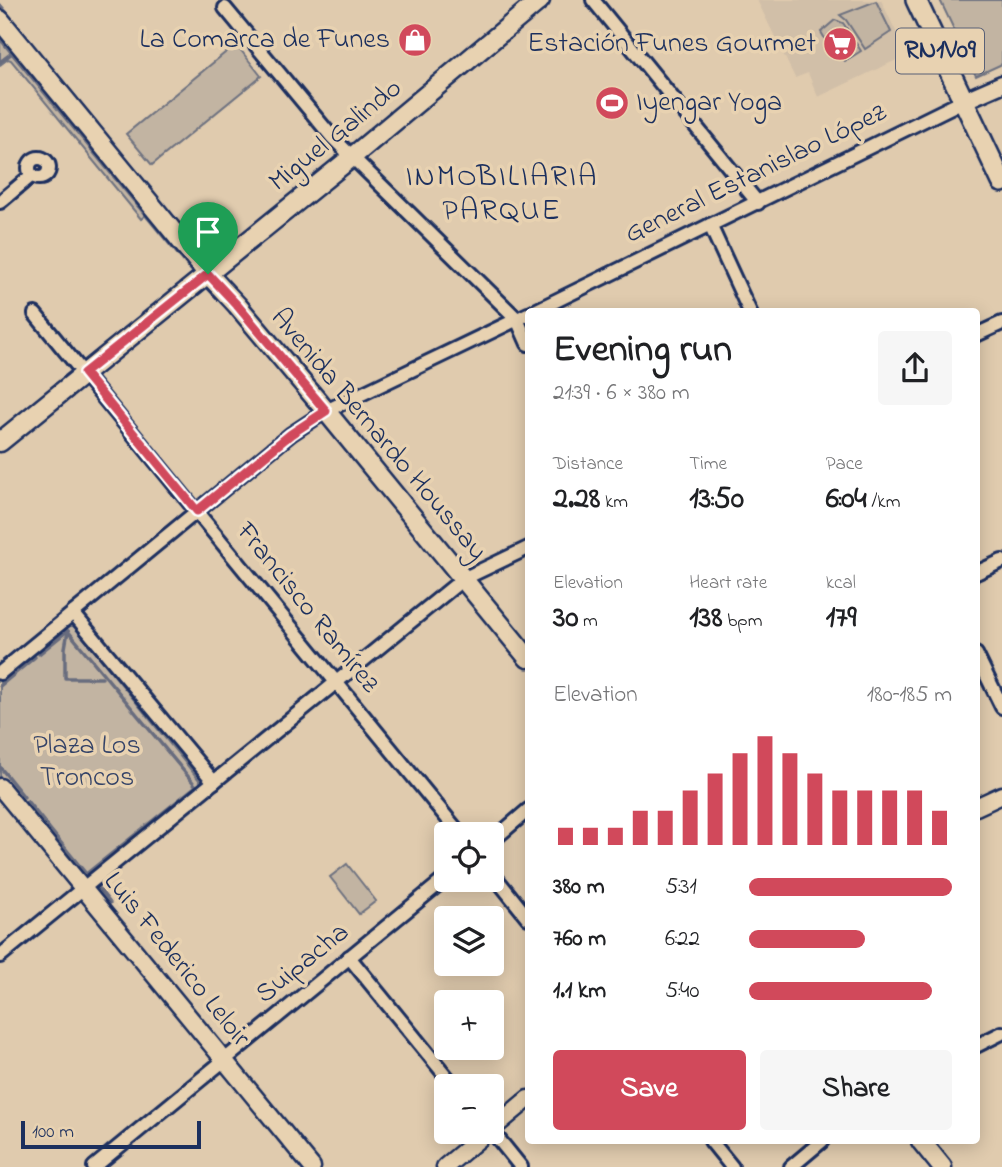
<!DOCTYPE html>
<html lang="en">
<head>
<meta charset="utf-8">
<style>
  :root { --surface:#fff; --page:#f6f6f6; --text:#202124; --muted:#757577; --accent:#d1495b }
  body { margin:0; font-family:"Indie Flower",sans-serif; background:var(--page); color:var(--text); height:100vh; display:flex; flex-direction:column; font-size:26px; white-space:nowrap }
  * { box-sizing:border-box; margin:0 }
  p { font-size:23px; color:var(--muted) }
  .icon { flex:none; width:38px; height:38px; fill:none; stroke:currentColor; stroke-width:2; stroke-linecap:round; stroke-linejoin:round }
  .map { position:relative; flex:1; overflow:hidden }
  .side { position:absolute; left:525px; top:308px; width:455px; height:836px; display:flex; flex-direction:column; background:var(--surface); border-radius:7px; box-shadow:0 4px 18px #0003 }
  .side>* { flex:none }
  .fabs { position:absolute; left:434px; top:822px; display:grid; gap:14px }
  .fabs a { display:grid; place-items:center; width:70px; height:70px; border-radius:7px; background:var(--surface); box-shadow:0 4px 18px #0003; font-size:35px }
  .scale { position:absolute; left:21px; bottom:18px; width:180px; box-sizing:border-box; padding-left:7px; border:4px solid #1b2f5e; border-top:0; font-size:19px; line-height:24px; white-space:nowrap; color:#1b2f5e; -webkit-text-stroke:5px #e8d2b1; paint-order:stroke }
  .pin { position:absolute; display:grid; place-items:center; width:60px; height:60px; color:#fff; margin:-72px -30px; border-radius:50% 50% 50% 0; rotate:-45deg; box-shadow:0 0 7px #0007 }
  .pin .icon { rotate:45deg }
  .round { display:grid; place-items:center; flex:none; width:74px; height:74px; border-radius:7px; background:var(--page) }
  .headline { display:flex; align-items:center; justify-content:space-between; height:119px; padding:0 28px }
  h1 { font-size:38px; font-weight:800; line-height:52px }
  .metrics { display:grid; grid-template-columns:repeat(3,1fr); gap:10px; height:119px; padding:7px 28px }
  .metrics div { display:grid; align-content:center }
  .metrics b { font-size:30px; font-weight:800 }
  .metrics small { font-size:19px; font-weight:400 }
  .metrics p { font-size:19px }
  .chart { height:196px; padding:14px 28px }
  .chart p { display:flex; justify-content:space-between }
  .chart svg { width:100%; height:126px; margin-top:7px; stroke:var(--accent); stroke-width:6 }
  .primary-button { display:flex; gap:14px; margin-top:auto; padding:14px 28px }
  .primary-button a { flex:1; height:80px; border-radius:7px; background:var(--accent); color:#fff; font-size:28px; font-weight:800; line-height:80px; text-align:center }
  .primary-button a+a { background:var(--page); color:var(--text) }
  ul { padding:0 28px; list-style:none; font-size:23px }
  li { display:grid; grid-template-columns:112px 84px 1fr; align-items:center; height:52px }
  li i { height:18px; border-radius:9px; background:var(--accent) }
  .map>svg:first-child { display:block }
</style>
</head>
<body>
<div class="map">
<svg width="1002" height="1167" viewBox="0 0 1002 1167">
  <rect width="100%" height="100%" fill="#e0cbae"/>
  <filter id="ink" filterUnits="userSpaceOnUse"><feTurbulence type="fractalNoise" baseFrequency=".0143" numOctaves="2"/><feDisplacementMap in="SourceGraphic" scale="14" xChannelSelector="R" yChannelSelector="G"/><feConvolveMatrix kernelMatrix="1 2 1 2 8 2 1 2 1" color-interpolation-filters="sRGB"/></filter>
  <g filter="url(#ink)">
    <path fill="#d1bfa8" d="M757,0H881L907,55L818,97L808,73L795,78Z"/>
    <g fill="#c2b4a2" stroke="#6e7280" stroke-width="2">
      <path d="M940,0H1002V64L976,76Z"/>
      <path d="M876,1L891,32L865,49L846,20L840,15Z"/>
      <path d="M0,20L154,208L141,219L11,60L8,59L0,65Z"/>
      <path d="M835,20L843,23L850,33L848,36L847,34L843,33L841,37L842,39L846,40L848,38L850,44L856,43L861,51L845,61L834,47L831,49L821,32Z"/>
      <path d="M236,44L261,76L152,165L126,134Z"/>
      <path d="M67,626H74L200,781L201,785L85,879L0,777V681Z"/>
      <path d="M347,864L376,901L359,914L330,877Z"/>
    </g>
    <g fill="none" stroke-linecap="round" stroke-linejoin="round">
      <g stroke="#686c7e" stroke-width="3.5">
        <path d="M0,5L11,18"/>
        <path d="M17,27L97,123"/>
        <path d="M1,40L192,271"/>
        <path d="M0,62L12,53"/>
        <path d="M115,146L156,196"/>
        <path d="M170,214L210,262"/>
        <path d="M68,631L196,786L86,874"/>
        <path d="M68,631L65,648V678H102"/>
        <path d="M39,654L66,632"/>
        <path d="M0,686L35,657"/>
        <path d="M0,767L24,797"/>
        <path d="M27,801L87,875"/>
        <path d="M99,889L110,903"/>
      </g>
      <g stroke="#1b2f5e" stroke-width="18">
        <g id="minor">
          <path d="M593,0L758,203"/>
          <path d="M225,8L332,137L517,319L528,344"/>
          <circle cx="39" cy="168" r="10"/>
          <path d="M0,202L32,175"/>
          <path d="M710,225L750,312"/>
          <path d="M533,312L963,101"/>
          <path d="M35,314L461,835"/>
          <path d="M976,335L1002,323"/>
          <path d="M976,573L1002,561"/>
          <path d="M73,613L214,782"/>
          <path d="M976,654L1002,707"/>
          <path d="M0,673L291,434L326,411L528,314"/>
          <path d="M492,841L528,810"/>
          <path d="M492,873L528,918"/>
          <path d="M0,956L463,579L528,548"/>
          <path d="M349,957L455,1087"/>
          <path d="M976,1046L1002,1033"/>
          <path d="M492,1131L521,1167"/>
          <path d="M711,1141L732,1167"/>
          <path d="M94,1167L446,878"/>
          <path d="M791,1167L822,1141"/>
        </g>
      </g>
      <g stroke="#1b2f5e" stroke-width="21">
        <g id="tertiary">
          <path d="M963,101L1002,84"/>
          <path d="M0,787L312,1167"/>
          <path d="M976,807L1002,795"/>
          <path d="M492,1129L528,1099"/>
          <path d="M445,1167L487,1132"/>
        </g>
      </g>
      <g stroke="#1b2f5e" stroke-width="23">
        <g id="secondary">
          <path d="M0,20L208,274L237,305L326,411L528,658"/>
          <path d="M0,442L352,157L540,0"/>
          <path d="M921,1141L942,1167"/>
        </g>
      </g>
      <g stroke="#1b2f5e" stroke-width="24">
        <path id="primary" d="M916,0L1002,182"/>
      </g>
      <use href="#minor" stroke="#e8d2b1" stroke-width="12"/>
      <use href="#tertiary" stroke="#e8d2b1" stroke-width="16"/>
      <use href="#secondary" stroke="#e8d2b1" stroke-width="18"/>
      <use href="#primary" stroke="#e8d2b1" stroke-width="19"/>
    </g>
  </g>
  <g fill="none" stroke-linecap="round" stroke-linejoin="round" filter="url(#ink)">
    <g stroke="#fff" stroke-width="14">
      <path id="route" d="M208,274L237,305L326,411L291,434L197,511L84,373Z"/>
    </g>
    <use href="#route" stroke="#d1495b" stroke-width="9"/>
  </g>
  <defs>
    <g id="shop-disc" transform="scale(1.75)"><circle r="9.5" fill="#d1495b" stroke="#e8d2b1"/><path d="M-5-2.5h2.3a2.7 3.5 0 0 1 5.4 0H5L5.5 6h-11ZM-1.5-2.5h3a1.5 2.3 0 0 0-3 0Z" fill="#fff"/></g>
    <g id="supermarket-disc" transform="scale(1.75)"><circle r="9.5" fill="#d1495b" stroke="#e8d2b1"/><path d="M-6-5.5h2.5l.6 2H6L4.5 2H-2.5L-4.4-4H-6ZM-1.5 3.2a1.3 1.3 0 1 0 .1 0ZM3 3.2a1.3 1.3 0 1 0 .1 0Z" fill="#fff"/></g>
    <g id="stadium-disc" transform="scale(1.75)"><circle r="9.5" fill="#d1495b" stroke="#e8d2b1"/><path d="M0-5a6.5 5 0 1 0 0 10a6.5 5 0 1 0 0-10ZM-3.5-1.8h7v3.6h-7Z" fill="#fff"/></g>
  </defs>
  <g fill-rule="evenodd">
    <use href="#shop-disc" x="415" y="40"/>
    <use href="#supermarket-disc" x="840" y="44"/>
    <use href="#stadium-disc" x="612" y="103"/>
  </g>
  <g text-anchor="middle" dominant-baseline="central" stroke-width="7" stroke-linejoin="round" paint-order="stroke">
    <rect fill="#e8d2b1" stroke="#586077" stroke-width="2" x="896" y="28.5" width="88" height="45" rx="5"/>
    <g font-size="26" font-weight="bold" fill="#1b2f5e">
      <text x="940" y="51">RN1V09</text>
    </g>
    <g font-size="28" fill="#1b2f5e" stroke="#e8d2b1" text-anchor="end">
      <text x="390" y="40">La Comarca de Funes</text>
      <text x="816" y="44">Estación Funes Gourmet</text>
      <text x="636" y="103" text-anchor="start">Iyengar Yoga</text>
    </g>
    <g font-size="28" fill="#1b2f5e" stroke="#e8d2b1">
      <text transform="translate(336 136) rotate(-39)">Miguel Galindo</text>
      <text transform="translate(756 174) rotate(-26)">General Estanislao López</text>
      <text transform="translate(378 435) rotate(50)">Avenida Bernardo Houssay</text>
      <text transform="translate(307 608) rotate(51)">Francisco Ramírez</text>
      <text transform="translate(176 960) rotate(51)">Luis Federico Leloir</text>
      <text transform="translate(303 964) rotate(-39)">Suipacha</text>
    </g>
    <g font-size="28" fill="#344368" stroke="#e8d2b1">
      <text x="87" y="746">Plaza Los<tspan x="87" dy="32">Troncos</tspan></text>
    </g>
    <g font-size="30" letter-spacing="2" fill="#1b2f5e" stroke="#e8d2b1">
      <text x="502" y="178">INMOBILIARIA<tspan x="502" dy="34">PARQUE</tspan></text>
    </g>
  </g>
</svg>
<div class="fabs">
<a><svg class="icon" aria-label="locate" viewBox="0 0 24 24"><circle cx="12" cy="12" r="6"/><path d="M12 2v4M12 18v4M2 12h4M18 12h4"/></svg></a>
<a><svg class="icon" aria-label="layers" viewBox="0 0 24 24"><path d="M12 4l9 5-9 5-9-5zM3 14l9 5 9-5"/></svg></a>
<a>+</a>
<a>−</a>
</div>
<div class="scale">100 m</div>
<div class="pin" style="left:208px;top:274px;background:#1e9e55"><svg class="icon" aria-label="arrive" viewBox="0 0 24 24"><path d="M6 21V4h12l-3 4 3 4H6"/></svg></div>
<section class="side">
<div class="headline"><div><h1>Evening run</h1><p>21:39 · 6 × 380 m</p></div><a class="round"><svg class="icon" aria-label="share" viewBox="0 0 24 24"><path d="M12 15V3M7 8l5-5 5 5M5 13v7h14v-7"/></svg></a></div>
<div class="metrics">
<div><p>Distance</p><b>2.28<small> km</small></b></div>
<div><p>Time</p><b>13:50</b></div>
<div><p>Pace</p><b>6:04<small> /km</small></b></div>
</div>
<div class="metrics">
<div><p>Elevation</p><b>30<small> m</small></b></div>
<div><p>Heart rate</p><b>138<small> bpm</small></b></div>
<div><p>kcal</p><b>179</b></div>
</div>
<div class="chart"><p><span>Elevation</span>180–185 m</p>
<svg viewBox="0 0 160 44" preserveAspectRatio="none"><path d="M5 44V38M15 44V38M25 44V38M35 44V32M45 44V32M55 44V25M65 44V19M75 44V12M85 44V6M95 44V12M105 44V19M115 44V25M125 44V25M135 44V25M145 44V25M155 44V32"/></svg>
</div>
<ul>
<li><b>380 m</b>5:31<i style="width:100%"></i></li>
<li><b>760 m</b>6:22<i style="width:57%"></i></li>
<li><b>1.1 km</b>5:40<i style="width:90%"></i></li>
</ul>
<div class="primary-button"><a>Save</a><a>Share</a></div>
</section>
</div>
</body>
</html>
